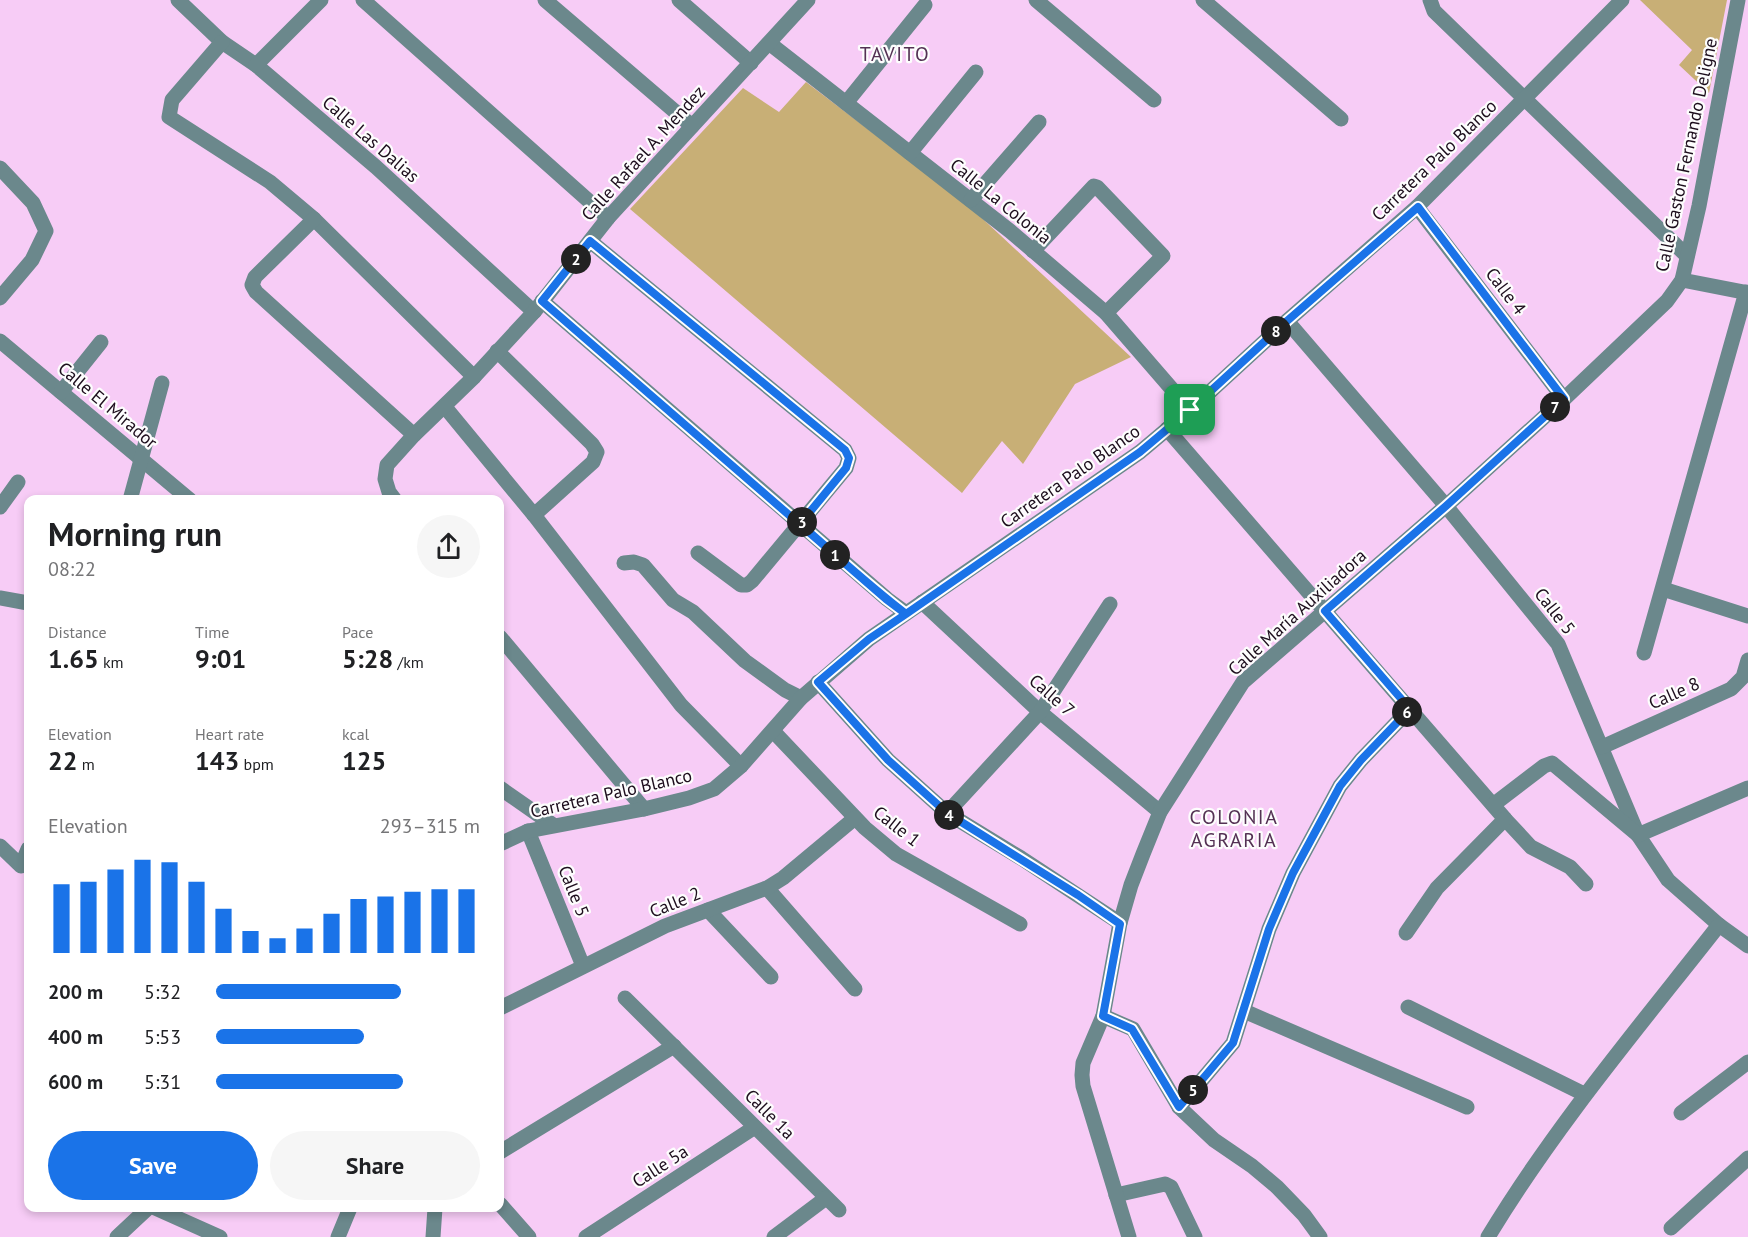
<!DOCTYPE html>
<html lang="en">
<head>
<meta charset="utf-8">
<style>
  :root { --surface:#fff; --page:#f6f6f6; --text:#202124; --muted:#757577; --accent:#1a73e8 }
  body { margin:0; font-family:"PT Sans",sans-serif; background:var(--page); color:var(--text); height:100vh; display:flex; flex-direction:column; font-size:22px; white-space:nowrap }
  * { box-sizing:border-box; margin:0 }
  p { font-size:20px; color:var(--muted) }
  .icon { flex:none; width:33px; height:33px; fill:none; stroke:currentColor; stroke-width:2; stroke-linecap:round; stroke-linejoin:round }
  .map { position:relative; flex:1; overflow:hidden }
  .drawer { position:absolute; left:24px; top:495px; width:480px; height:717px; display:flex; flex-direction:column; background:var(--surface); border-radius:12px; box-shadow:0 3px 9px #0003 }
  .drawer>* { flex:none }
  .pin { position:absolute; display:grid; place-items:center; width:51px; height:51px; color:#fff; margin:-26px; border-radius:12px; box-shadow:0 3px 9px #0006 }
  .km { position:absolute; width:30px; height:30px; margin:-15px; border-radius:50%; background:#222; color:#fff; font-size:16px; line-height:30px; text-align:center }
  .round { display:grid; place-items:center; flex:none; width:63px; height:63px; border-radius:32px; background:var(--page) }
  .overview { display:flex; align-items:center; justify-content:space-between; height:102px; padding:0 24px }
  h1 { font-size:33px; font-weight:700; line-height:45px }
  .metrics { display:grid; grid-template-columns:repeat(3,1fr); gap:9px; height:102px; padding:6px 24px }
  .metrics div { display:grid; align-content:center }
  .metrics b { font-size:26px; font-weight:700 }
  .metrics small { font-size:16px; font-weight:400 }
  .metrics p { font-size:16px }
  .chart { height:168px; padding:12px 24px }
  .chart p { display:flex; justify-content:space-between }
  .chart svg { width:100%; height:108px; margin-top:6px; stroke:var(--accent); stroke-width:6 }
  .button { display:flex; gap:12px; margin-top:auto; padding:12px 24px }
  .button a { flex:1; height:69px; border-radius:36px; background:var(--accent); color:#fff; font-size:24px; font-weight:700; line-height:69px; text-align:center }
  .button a+a { background:var(--page); color:var(--text) }
  ul { padding:0 24px; list-style:none; font-size:20px }
  li { display:grid; grid-template-columns:96px 72px 1fr; align-items:center; height:45px }
  li i { height:15px; border-radius:8px; background:var(--accent) }
  .map>svg:first-child { display:block }
</style>
</head>
<body>
<div class="map">
<svg width="1748" height="1237" viewBox="0 0 1748 1237">
  <rect width="100%" height="100%" fill="#f7ccf6"/>
  <g fill="#c8af76">
    <path d="M1640,0H1727L1709,93L1679,65L1692,50Z"/>
    <path d="M806,82L970,207L1131,357L1075,384L1023,464L1002,441L962,493L630,209L743,88L779,112Z"/>
  </g>
  <g fill="none" stroke-linecap="round" stroke-linejoin="round">
    <g stroke="#6b888c" stroke-width="15">
      <path d="M178,0L222,42L256,65L376,167L534,312"/>
      <path d="M363,0L608,218"/>
      <path d="M545,0L692,126"/>
      <path d="M679,0L751,63"/>
      <path d="M1036,0L1154,100"/>
      <path d="M1203,0L1341,119"/>
      <path d="M1430,0L1434,11L1687,256"/>
      <path d="M222,42L172,100L169,117L270,182L314,219L474,377"/>
      <path d="M769,43L1010,231L1106,313L1190,410"/>
      <path d="M256,65L321,0"/>
      <path d="M846,103L925,5"/>
      <path d="M910,153L976,72"/>
      <path d="M0,168L33,203L46,231L32,260L0,298"/>
      <path d="M971,200L1039,122"/>
      <path d="M1417,207L1564,399"/>
      <path d="M314,219L255,277L252,285L256,292L414,435"/>
      <path d="M590,241L845,450L849,458L846,468L752,581L747,585H741L698,553"/>
      <path d="M1033,251L1094,186L1097,187L1163,256L1106,313"/>
      <path d="M1682,280L1748,293"/>
      <path d="M542,301L887,599L906,613"/>
      <path d="M1287,321L1446,506L1558,644L1638,835L1668,880L1719,925L1748,946"/>
      <path d="M0,341L190,500"/>
      <path d="M497,351L592,444L597,452L593,462L534,515"/>
      <path d="M61,392L101,342"/>
      <path d="M445,407L534,515L681,705L741,766"/>
      <path d="M1167,429L1505,819L1531,847L1570,867L1586,884"/>
      <path d="M130,500L162,383"/>
      <path d="M395,500L389,492L385,479L387,465L414,435L474,377L534,312L608,218L808,0"/>
      <path d="M0,507L18,482"/>
      <path d="M624,563L634,562L643,565L673,600L693,612L745,661L785,690L801,698"/>
      <path d="M1663,589L1748,616"/>
      <path d="M0,598L28,603"/>
      <path d="M922,602L1040,712L1160,812"/>
      <path d="M500,637L644,809"/>
      <path d="M1644,653L1746,292"/>
      <path d="M818,682L888,760L947,813L1021,858L1120,923"/>
      <path d="M773,731L865,828L896,854L1020,924"/>
      <path d="M1602,747L1731,689L1743,677L1748,660"/>
      <path d="M500,788L553,825"/>
      <path d="M1493,805L1544,766L1552,763L1638,835L1748,788"/>
      <path d="M947,813L1040,712L1110,604"/>
      <path d="M528,831L583,966"/>
      <path d="M500,844L528,831L644,809L689,798L714,789L741,766L801,698L869,639L1140,452L1190,410L1287,321L1417,207L1622,0"/>
      <path d="M0,846L21,866L28,849"/>
      <path d="M767,888L855,989"/>
      <path d="M708,910L771,977"/>
      <path d="M1406,933L1437,888L1505,819"/>
      <path d="M625,998L839,1210"/>
      <path d="M1408,1007L1584,1094"/>
      <path d="M500,1008L665,926L767,888L783,878L855,818"/>
      <path d="M1244,1011L1467,1107"/>
      <path d="M1103,1016L1133,1029L1179,1107L1214,1140L1252,1166L1277,1187L1304,1215L1320,1237"/>
      <path d="M1179,1107L1233,1043L1269,929L1293,873L1340,786L1361,760L1410,709"/>
      <path d="M1681,1113L1748,1062"/>
      <path d="M500,1152L674,1046"/>
      <path d="M1116,1195L1165,1184L1171,1187L1195,1237"/>
      <path d="M500,1204L529,1237"/>
      <path d="M155,1208L220,1237"/>
      <path d="M1671,1228L1748,1158"/>
      <path d="M117,1237L148,1208"/>
      <path d="M338,1237L350,1208"/>
      <path d="M433,1237L435,1208"/>
      <path d="M586,1237L755,1127"/>
      <path d="M774,1237L826,1198"/>
      <path d="M1129,1237L1083,1086L1082,1075L1083,1063L1103,1016L1120,923L1131,885L1143,854L1160,812L1243,682L1446,506L1564,399L1667,301L1682,280L1699,206L1738,0"/>
      <path d="M1488,1237C1555,1126 1639,1027 1719,925"/>
    </g>
  </g>
  <g fill="none" stroke-linecap="round" stroke-linejoin="round">
    <g stroke="#fff" stroke-width="12">
      <path id="route" d="M1190,410L1140,452L906,614L886,599L542,301L590,241L845,450L849,458L846,468L800,524C835,554 869,586 906,614L869,639L818,682L888,760L947,813L1078,895L1120,924L1103,1016L1132,1029L1179,1107L1233,1043L1269,929L1293,873L1340,786L1361,760L1410,709L1325,611L1446,506L1564,399L1418,207L1287,321L1190,410"/>
    </g>
    <use href="#route" stroke="#1a73e8" stroke-width="8"/>
  </g>
  <g text-anchor="middle" dominant-baseline="central" stroke-width="4.5" stroke-linejoin="round" paint-order="stroke">
    <g font-size="18" fill="#1d0e1d" stroke="#fdfdfd">
      <text transform="translate(371 139) rotate(41)">Calle Las Dalias</text>
      <text transform="translate(643 153) rotate(-48)">Calle Rafael A. Mendez</text>
      <text transform="translate(1686 155) rotate(-78)">Calle Gaston Fernando Deligne</text>
      <text transform="translate(1434 160) rotate(-44)">Carretera Palo Blanco</text>
      <text transform="translate(1001 201) rotate(39)">Calle La Colonia</text>
      <text transform="translate(1506 291) rotate(53)">Calle 4</text>
      <text transform="translate(108 405) rotate(40)">Calle El Mirador</text>
      <text transform="translate(1070 476) rotate(-35)">Carretera Palo Blanco</text>
      <text transform="translate(1555 611) rotate(52)">Calle 5</text>
      <text transform="translate(1297 612) rotate(-42)">Calle María Auxiliadora</text>
      <text transform="translate(1674 693) rotate(-24)">Calle 8</text>
      <text transform="translate(1052 695) rotate(41)">Calle 7</text>
      <text transform="translate(611 793) rotate(-13)">Carretera Palo Blanco</text>
      <text transform="translate(897 826) rotate(38)">Calle 1</text>
      <text transform="translate(574 891) rotate(68)">Calle 5</text>
      <text transform="translate(675 902) rotate(-22)">Calle 2</text>
      <text transform="translate(770 1114) rotate(45)">Calle 1a</text>
      <text transform="translate(660 1166) rotate(-33)">Calle 5a</text>
    </g>
    <g font-size="20" letter-spacing="1.5" fill="#543154" stroke="#fdfdfd">
      <text x="895" y="54">TAVITO</text>
      <text x="1234" y="817">COLONIA<tspan x="1234" dy="23">AGRARIA</tspan></text>
    </g>
  </g>
</svg>
<div class="pin" style="left:1190px;top:410px;background:#1e9e55"><svg class="icon" aria-label="arrive" viewBox="0 0 24 24"><path d="M6 21V4h12l-3 4 3 4H6"/></svg></div>
<b class="km" style="left:835px;top:555px">1</b>
<b class="km" style="left:576px;top:259px">2</b>
<b class="km" style="left:802px;top:522px">3</b>
<b class="km" style="left:949px;top:815px">4</b>
<b class="km" style="left:1193px;top:1090px">5</b>
<b class="km" style="left:1407px;top:712px">6</b>
<b class="km" style="left:1555px;top:407px">7</b>
<b class="km" style="left:1276px;top:331px">8</b>
<section class="drawer">
<div class="overview"><div><h1>Morning run</h1><p>08:22</p></div><a class="round"><svg class="icon" aria-label="share" viewBox="0 0 24 24"><path d="M12 15V3M7 8l5-5 5 5M5 13v7h14v-7"/></svg></a></div>
<div class="metrics">
<div><p>Distance</p><b>1.65<small> km</small></b></div>
<div><p>Time</p><b>9:01</b></div>
<div><p>Pace</p><b>5:28<small> /km</small></b></div>
</div>
<div class="metrics">
<div><p>Elevation</p><b>22<small> m</small></b></div>
<div><p>Heart rate</p><b>143<small> bpm</small></b></div>
<div><p>kcal</p><b>125</b></div>
</div>
<div class="chart"><p><span>Elevation</span>293–315 m</p>
<svg viewBox="0 0 160 44" preserveAspectRatio="none"><path d="M5 44V16M15 44V15M25 44V10M35 44V6M45 44V7M55 44V15M65 44V26M75 44V35M85 44V38M95 44V34M105 44V28M115 44V22M125 44V21M135 44V19M145 44V18M155 44V18"/></svg>
</div>
<ul>
<li><b>200 m</b>5:32<i style="width:70%"></i></li>
<li><b>400 m</b>5:53<i style="width:56%"></i></li>
<li><b>600 m</b>5:31<i style="width:71%"></i></li>
</ul>
<div class="button"><a>Save</a><a>Share</a></div>
</section>
</div>
</body>
</html>
